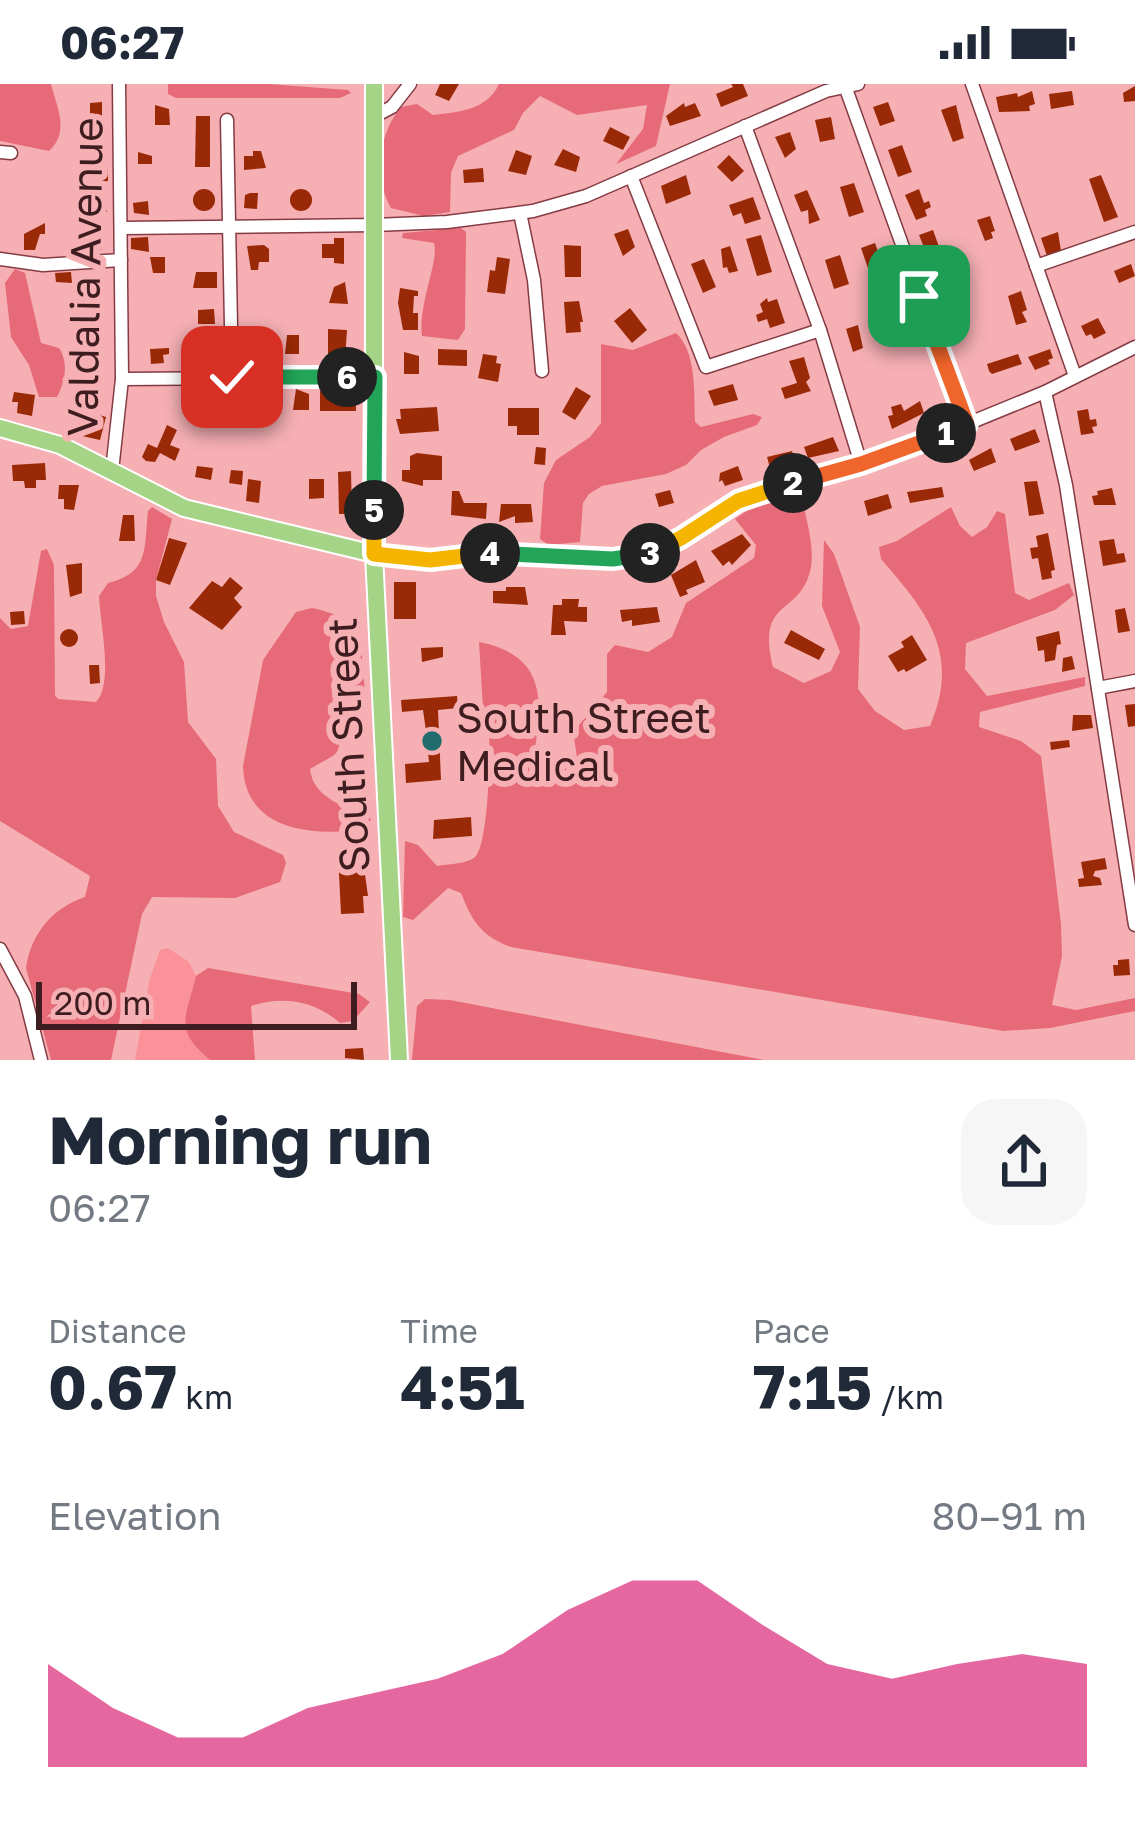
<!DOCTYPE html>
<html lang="en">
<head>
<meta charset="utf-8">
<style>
  :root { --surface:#fff; --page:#f6f6f7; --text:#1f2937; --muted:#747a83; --accent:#db2777 }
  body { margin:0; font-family:"Golos Text",sans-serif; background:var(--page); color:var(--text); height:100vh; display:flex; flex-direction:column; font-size:45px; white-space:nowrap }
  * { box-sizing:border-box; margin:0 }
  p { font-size:39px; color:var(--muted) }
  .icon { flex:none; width:66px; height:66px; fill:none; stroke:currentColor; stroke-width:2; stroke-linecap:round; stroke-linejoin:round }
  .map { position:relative; height:976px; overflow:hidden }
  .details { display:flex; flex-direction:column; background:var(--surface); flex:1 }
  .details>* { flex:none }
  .scale { position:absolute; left:36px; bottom:30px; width:321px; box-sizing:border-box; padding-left:12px; border:6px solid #3e1d20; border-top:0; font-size:33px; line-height:42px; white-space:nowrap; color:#3e1d20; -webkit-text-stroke:9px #f6b0b4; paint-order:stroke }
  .pin { position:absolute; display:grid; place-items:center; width:102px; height:102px; color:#fff; margin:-51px; border-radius:24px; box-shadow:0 6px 18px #0006 }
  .km { position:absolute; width:60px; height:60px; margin:-30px; border-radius:50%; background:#222; color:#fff; font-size:33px; line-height:60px; text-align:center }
  .round { display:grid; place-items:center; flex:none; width:126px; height:126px; border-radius:36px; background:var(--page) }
  .headline { display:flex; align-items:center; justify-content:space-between; height:204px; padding:0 48px }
  h1 { font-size:66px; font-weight:700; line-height:90px }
  .stats { display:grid; grid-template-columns:repeat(3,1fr); gap:18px; height:204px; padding:12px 48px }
  .stats div { display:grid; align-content:center }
  .stats b { font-size:60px; font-weight:700 }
  .stats small { font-size:33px; font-weight:400 }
  .stats p { font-size:33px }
  .chart { height:336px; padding:24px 48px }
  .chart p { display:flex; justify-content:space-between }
  .chart svg { width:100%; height:216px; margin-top:12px; fill:var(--accent); opacity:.7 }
  .status { display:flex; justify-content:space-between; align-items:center; height:84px; padding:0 60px; background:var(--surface); direction:ltr }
  .status svg { height:33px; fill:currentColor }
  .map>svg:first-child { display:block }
</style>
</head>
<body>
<div class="status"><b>06:27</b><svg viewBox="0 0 49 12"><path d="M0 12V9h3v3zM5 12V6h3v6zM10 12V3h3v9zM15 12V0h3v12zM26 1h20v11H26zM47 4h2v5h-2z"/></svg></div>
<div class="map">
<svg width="1135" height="976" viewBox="0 0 1135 976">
  <rect width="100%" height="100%" fill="#f6b0b4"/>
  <path fill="#fb9199" d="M168,864L189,878L196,892C186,934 174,945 210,976H135L150,894L160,866Z"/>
  <g fill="#e66a78">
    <path d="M0,0H51C57,24 70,48 49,67L0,57Z"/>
    <path d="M168,0H268L348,6L351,9L340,14H176L168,10Z"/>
    <path d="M499,0H670L656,62L616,80L643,45L647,21L577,31L540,12L523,29L514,46L458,72L451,89L450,128L424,132L391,124C373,93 379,49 401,23L417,20L433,31C459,28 487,26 499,0Z"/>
    <path d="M461,144L466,148L465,245L458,256L422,252C418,220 439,178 434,159L402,154L403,149Z"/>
    <path d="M15,185L25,189L41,259L59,264C69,279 65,298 57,313H39L29,281L11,253L5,199Z"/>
    <path d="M676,249C697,268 694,311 695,338L701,343L753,330L762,333L757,341L724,353L701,366L686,381L666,390L602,402L589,410L583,419L580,458L549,461L540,455L544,399L556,376L590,353L601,339V260L633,266Z"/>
    <path d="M794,407L802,413C806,437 817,468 809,491C797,531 756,516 773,583L804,599L831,587L840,568L822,522L824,456L834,470L860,543L858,605L875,627L904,646L930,642C961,569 927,528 881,475L879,463L897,457L951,423L960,442L972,453L987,443L997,427L1005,430L1015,509L1029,516L1069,499L1074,511L1055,526L966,559L965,585L987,612L1085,593V602L980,628L979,643L1021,657L1041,672L1061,840L1062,872L1052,921L1076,926L1135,914V927L1050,944L1003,947L511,863C481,852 472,837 461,809L448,804L413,836L403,833L405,757L418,761L437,782C448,780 465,780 474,774C489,763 490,668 489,646L484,641L479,558C555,573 540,628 532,685L574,682L577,673L573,648L607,608V570L615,561L648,568L672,553L686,519L754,474L756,461L735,435L754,422Z"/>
    <path d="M152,423L172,435L156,496V512L164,538L184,578L188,638L216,675L218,722L234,748L283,771L286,779L280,798L235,814L152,813L142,830L111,976H51L26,884C31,850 52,824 85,813L90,792L0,737V534L11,545L28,542L41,467L47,465L54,481L55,611L58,615L96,618C114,599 100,539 99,512L108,499C150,489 144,464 148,427Z"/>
    <path d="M312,524C366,535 360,557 365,605V614L340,639C340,676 339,667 310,685C313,715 347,723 371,734L367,745C318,752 245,750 243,682L263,576L296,528Z"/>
    <path d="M208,884L359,910L370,918L353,937L340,939C315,917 283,911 251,922L255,976H210C173,945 186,934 196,892Z"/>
    <path d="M425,915L450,916L764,976H412L417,922Z"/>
  </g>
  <g fill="#9a2907">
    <path d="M440,0H459L449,17L435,11Z"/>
    <path d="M731,0H743L748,12L721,23L716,10L733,3Z"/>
    <path d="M1135,2V17L1124,18L1123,9Z"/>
    <path d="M1032,7L1035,20L1029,22L1030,27L999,28L996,13L1017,9L1018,13Z"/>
    <path d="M1072,7L1074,21L1051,25L1049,10Z"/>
    <path d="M102,18V34L90,35V19Z"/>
    <path d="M888,18L895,37L880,42L873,23Z"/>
    <path d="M684,19L685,23L695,19L701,32L670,42L666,32Z"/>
    <path d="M155,21L169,25L170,41H155Z"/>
    <path d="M956,21L964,54L953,58L941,26Z"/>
    <path d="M196,32H210V83H195Z"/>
    <path d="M831,33L835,55L820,58L815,36Z"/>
    <path d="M610,43L630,53L623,66L603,57Z"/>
    <path d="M790,48L796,65L785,74L775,53Z"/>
    <path d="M902,61L912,88L898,93L888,66Z"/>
    <path d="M563,65L580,73L576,88L554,81Z"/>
    <path d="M516,66L532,72L526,91L508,87Z"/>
    <path d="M253,67H261L266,84L244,86V72H253Z"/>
    <path d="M138,68L152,72V80H138Z"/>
    <path d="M729,71L744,87L732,98L717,83Z"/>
    <path d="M483,84L484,98L464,99L463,86Z"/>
    <path d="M87,85H108V97L92,99Z"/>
    <path d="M686,91L691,110L666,120L661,102Z"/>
    <path d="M1101,91L1118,133L1104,138L1089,95Z"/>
    <path d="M854,99L864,128L849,133L840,103Z"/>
    <circle cx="204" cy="116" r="11"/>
    <path d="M919,105L924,119L929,117L931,123L925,126L927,132L916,136L905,111Z"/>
    <circle cx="301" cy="116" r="11"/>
    <path d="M807,106L820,136L809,140L808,126L801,128L794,111Z"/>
    <path d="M250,109H258L257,125L244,124L245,111Z"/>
    <path d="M753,113L761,135L745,140L741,129L733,132L729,121Z"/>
    <path d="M89,116L106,117L107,128L90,129Z"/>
    <path d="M148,117L149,131L134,129L133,119Z"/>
    <path d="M990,132L995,147L991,148L993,154L985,157L977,136Z"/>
    <path d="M45,139V150H40L35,166H24V150Z"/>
    <path d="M628,145L635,163L623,172L614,150Z"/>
    <path d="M933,146L943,174L930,178L919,151Z"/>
    <path d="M1058,148L1061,167L1047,172L1041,154Z"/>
    <circle cx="98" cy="158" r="8"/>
    <path d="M761,151L772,188L757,192L746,155Z"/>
    <path d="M148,153L149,168L131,165V154Z"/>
    <path d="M334,154H344V180L334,179V174H322V160H334Z"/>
    <path d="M875,159L883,182L869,187L861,164Z"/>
    <path d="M264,161L269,165V178H259L258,186H251L247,162Z"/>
    <path d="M564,161L581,162V193H565Z"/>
    <path d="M730,162L738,187L729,189L727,183L723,184L721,165Z"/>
    <path d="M840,171L849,200L834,205L825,176Z"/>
    <path d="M150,173H165V189H153Z"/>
    <path d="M497,173L510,175L505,210L487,208L490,186L495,187Z"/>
    <path d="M704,175L716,203L703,209L691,180Z"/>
    <path d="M1131,180L1135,192L1119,199L1114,187Z"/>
    <path d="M71,188L72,199L56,198L55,189Z"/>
    <path d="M196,188H217V204H193Z"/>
    <path d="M952,195L962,221L950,226L939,200Z"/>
    <path d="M345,198L348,220L329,219L334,203Z"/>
    <path d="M400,204L418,207V212H414L413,229H418V246H403L398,219Z"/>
    <path d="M1021,207L1027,226L1022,228L1027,238L1016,241L1008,212Z"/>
    <path d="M767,214L768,218L777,215L785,239L770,244L767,235L758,238L756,231L763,228L760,220Z"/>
    <path d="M579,217L583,238H580L581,248L566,249L564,218Z"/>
    <path d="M77,224L78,240L67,241L69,225Z"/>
    <path d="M630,224L647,246L632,259L614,237Z"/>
    <path d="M214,225L215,240H198V226Z"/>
    <path d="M900,229L909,249L897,254L888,234Z"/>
    <path d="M1098,234L1106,249L1094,255L1091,250L1086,252L1081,242Z"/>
    <path d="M858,241L863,264L853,268L846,245Z"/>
    <path d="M328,245L347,246L345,275L328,274Z"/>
    <path d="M242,246H252L250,277H241L238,249Z"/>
    <path d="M287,251H299V270H285Z"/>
    <path d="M103,253V267H81L80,254Z"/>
    <path d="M169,264V270L163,271L164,279L151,280L150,265Z"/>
    <path d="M438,265L467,266V282L438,281Z"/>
    <path d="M1050,265L1053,274L1048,276L1050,280L1035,286L1028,273Z"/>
    <path d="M404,268L419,272V290H404Z"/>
    <path d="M483,270L497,272L496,279L501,280L498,298L478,294Z"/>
    <path d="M1018,270L1022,280L992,290L989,287L987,280Z"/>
    <path d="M804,273L810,294L806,298L811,307L785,315L781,304L797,299L789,277Z"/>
    <path d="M82,290L101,294L100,307L82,306Z"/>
    <path d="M733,300L738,316L714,322L708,307Z"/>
    <path d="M576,303L591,312L575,336L562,328Z"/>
    <path d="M296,305L309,310V326H293Z"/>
    <rect x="320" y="307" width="36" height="20"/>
    <path d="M14,308L35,311L32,332L17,329L18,318H12Z"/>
    <path d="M226,310H244V319H240L243,334L224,332Z"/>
    <path d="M920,317L924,329L892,345L888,332L893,331L891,323L901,320L904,327Z"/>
    <path d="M210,319V331L191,332V320Z"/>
    <path d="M437,323L439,347L400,350L396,335H401L400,325Z"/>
    <path d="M508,324H539V351H517V342H508Z"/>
    <path d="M1088,325L1090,336L1096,335L1097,342L1092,343L1094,349L1081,351L1077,327Z"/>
    <path d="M89,328L106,333L100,356L82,352Z"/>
    <path d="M167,341L177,346L170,361L180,365L175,377L160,369L155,378L146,377L142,373L148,360L157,364Z"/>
    <path d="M1035,345L1040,358L1015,367L1010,355Z"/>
    <path d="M833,353L839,367L808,374L804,363Z"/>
    <path d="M536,363L546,364L545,381L534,380Z"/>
    <path d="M991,364L996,378L974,387L969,376Z"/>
    <path d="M792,367L795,379L771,388L767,373Z"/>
    <path d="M417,369L442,372V396H423V402L402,397V386H410V372Z"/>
    <path d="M45,379L46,396H36V404H25L24,397H13L12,381Z"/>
    <path d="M197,382L213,384L211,396L195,393Z"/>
    <path d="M738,382L743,396L725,402L722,396L719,398L720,389Z"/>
    <path d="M231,386L243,387L242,401L229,399Z"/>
    <path d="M351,387L352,430H339L338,388Z"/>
    <path d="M248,395L261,397L259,419L246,417Z"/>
    <path d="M309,395H324V414L309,415Z"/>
    <path d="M1037,397L1044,430L1029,432L1024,398Z"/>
    <path d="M59,401H79L74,426L64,425V415H58Z"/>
    <path d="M942,403L944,413L910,419L907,408Z"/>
    <path d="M1112,404L1116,421H1094L1092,412L1098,411L1097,407Z"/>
    <path d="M670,406L674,419L659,423L655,410Z"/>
    <path d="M452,407H459L464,419H487L486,435L451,431Z"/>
    <path d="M888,410L892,424L868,432L864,417Z"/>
    <path d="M501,420H531L533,438L515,439V432L499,438Z"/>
    <path d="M123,431H134L135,457H119Z"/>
    <path d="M1048,449L1055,486L1051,487L1052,494L1042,496L1038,474L1032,475L1030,464L1038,463L1036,452Z"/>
    <path d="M742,450L751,461L732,481L729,477L723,482L711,467Z"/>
    <path d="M169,454L187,459L170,501L156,496Z"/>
    <path d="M1114,455L1117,470L1124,469L1126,478L1103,482L1099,457Z"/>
    <path d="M696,476L705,498L686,506L688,510L680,513L671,491Z"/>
    <path d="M82,479V509L70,513L66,481Z"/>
    <path d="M230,493L243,504L234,514L242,523L222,546L189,524L212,497L222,503Z"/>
    <rect x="394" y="498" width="22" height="37"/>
    <path d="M506,503H525L528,521L493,519V507H506Z"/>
    <path d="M562,515H579L578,523H587V538L564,537L566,551H551L553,521H562Z"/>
    <path d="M657,523L660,538L632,542V536L622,538L620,526Z"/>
    <path d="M1125,524L1130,547L1118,549L1115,526Z"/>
    <path d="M24,527L25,540L11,541L10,528Z"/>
    <circle cx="69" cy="554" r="9"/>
    <path d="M791,546L825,565L819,576L784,559Z"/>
    <path d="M1059,547L1061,560L1057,561L1055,576L1045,578L1044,566L1038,567L1036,553Z"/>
    <path d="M912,551L927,576L906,588L904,585L898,588L888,572L904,563L901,558Z"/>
    <path d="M443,563V573L422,578L421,564Z"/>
    <path d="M1072,572L1075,585L1062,588L1063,574Z"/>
    <path d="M89,581H99L100,599L90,600Z"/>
    <path d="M457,612L458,624L438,626L441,696L406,699L405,680L429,678L427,659L423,660V654H427L423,626L402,628L401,616Z"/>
    <path d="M1135,620V642L1128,643L1125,621Z"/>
    <path d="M1073,631H1091L1093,644L1072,647Z"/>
    <path d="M1069,656L1070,663L1051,666L1050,658Z"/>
    <path d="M359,691V711L354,712L353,707L348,708L347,692Z"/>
    <path d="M471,733L472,752L433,755L434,736Z"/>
    <path d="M362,769L368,812H363L364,829L341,830L338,770Z"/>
    <path d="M1105,774L1107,785L1095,787L1093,792L1100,794L1102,801L1079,803L1078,795L1084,794L1081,778Z"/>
    <path d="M1129,875L1130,891L1114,892L1113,881H1118V876Z"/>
    <path d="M363,964L364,976L345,974V965Z"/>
  </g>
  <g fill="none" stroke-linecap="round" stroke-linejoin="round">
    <g stroke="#853b43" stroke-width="15">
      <g id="minor">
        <path d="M972,0L1075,292"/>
        <path d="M845,2L967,341"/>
        <path d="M373,33L392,23L410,0"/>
        <path d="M227,36L232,293"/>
        <path d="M745,42L820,246L861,380"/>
        <path d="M0,68L11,69"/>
        <path d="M631,92L706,283L820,246"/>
        <path d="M520,129L534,196L542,287"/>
        <path d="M123,144L374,141L447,138L533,127L586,112L826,7L858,0"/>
        <path d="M0,175L43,181L121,176"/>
        <path d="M1036,182L1135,148"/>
        <path d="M122,295L375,293"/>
        <path d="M1045,308L1066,401L1135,841"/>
        <path d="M112,387L122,295L119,0"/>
        <path d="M374,470L430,476L503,468L612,475L660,466L738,417L906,365L1045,308L1135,263"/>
        <path d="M1098,604L1135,597"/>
        <path d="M0,865L25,912L41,976"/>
      </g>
    </g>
    <g stroke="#fff" stroke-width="20">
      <g id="major">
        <path d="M374,0V470L399,976"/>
        <path d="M0,344L60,361L184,424L374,470"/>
      </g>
    </g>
    <use href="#minor" stroke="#fff" stroke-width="12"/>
    <use href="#major" stroke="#a6d486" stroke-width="16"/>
  </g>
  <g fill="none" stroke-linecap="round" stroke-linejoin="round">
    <g stroke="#fff" stroke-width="24">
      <path id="split-1" d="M919,212L967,340L946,349"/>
    </g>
    <g stroke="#fff" stroke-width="24">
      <path id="split-2" d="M793,399L861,380L946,349"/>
    </g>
    <g stroke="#fff" stroke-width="24">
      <path id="split-3" d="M650,469L681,454L738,417L793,399"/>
    </g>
    <g stroke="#fff" stroke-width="24">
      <path id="split-4" d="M490,469L613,475L650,469"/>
    </g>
    <g stroke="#fff" stroke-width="24">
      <path id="split-5" d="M374,426V470L430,476L490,469"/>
    </g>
    <g stroke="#fff" stroke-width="24">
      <path id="split-6" d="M347,293H375L374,426"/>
    </g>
    <g stroke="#fff" stroke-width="24">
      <path id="split-7" d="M232,293H347"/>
    </g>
    <use href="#split-1" stroke="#f0652b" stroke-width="15"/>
    <use href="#split-2" stroke="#f0652b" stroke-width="15"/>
    <use href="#split-3" stroke="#f5b400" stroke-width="15"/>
    <use href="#split-4" stroke="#22a559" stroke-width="15"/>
    <use href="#split-5" stroke="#f5b400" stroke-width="15"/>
    <use href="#split-6" stroke="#22a559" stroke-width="15"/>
    <use href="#split-7" stroke="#22a559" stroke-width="15"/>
  </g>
  <circle fill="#216d6d" stroke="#f6b0b4" stroke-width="4.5" cx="432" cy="657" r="12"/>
  <g text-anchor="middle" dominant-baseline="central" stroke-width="12" stroke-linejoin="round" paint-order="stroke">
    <g font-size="42" fill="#3e1d20" stroke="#f6b0b4">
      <text transform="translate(84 193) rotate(-89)">Valdalia Avenue</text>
      <text transform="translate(347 661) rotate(-93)">South Street</text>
    </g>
    <g font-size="42" fill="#3e1d20" stroke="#f6b0b4" text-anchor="start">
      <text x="456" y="633">South Street<tspan x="456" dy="48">Medical</tspan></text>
    </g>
  </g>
</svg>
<div class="scale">200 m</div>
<div class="pin" style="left:919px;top:212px;background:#1e9e55"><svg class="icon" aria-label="arrive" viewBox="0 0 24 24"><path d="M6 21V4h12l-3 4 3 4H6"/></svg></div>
<div class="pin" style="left:232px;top:293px;background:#d93025"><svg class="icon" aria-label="check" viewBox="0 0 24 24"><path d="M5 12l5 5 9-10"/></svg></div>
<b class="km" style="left:946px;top:349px">1</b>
<b class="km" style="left:793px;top:399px">2</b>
<b class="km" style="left:650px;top:469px">3</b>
<b class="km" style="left:490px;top:469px">4</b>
<b class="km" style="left:374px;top:426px">5</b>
<b class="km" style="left:347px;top:293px">6</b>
</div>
<section class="details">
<div class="headline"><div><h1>Morning run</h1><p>06:27</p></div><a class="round"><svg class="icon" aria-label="share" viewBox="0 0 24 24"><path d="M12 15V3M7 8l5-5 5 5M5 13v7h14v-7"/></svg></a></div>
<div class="stats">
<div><p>Distance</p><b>0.67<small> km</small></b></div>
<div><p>Time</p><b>4:51</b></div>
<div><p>Pace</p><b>7:15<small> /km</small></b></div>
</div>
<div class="chart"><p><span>Elevation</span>80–91 m</p>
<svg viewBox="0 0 160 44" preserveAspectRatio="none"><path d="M0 44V23L10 32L20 38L30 38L40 32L50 29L60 26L70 21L80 12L90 6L100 6L110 15L120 23L130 26L140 23L150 21L160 23V44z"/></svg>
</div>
</section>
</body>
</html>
